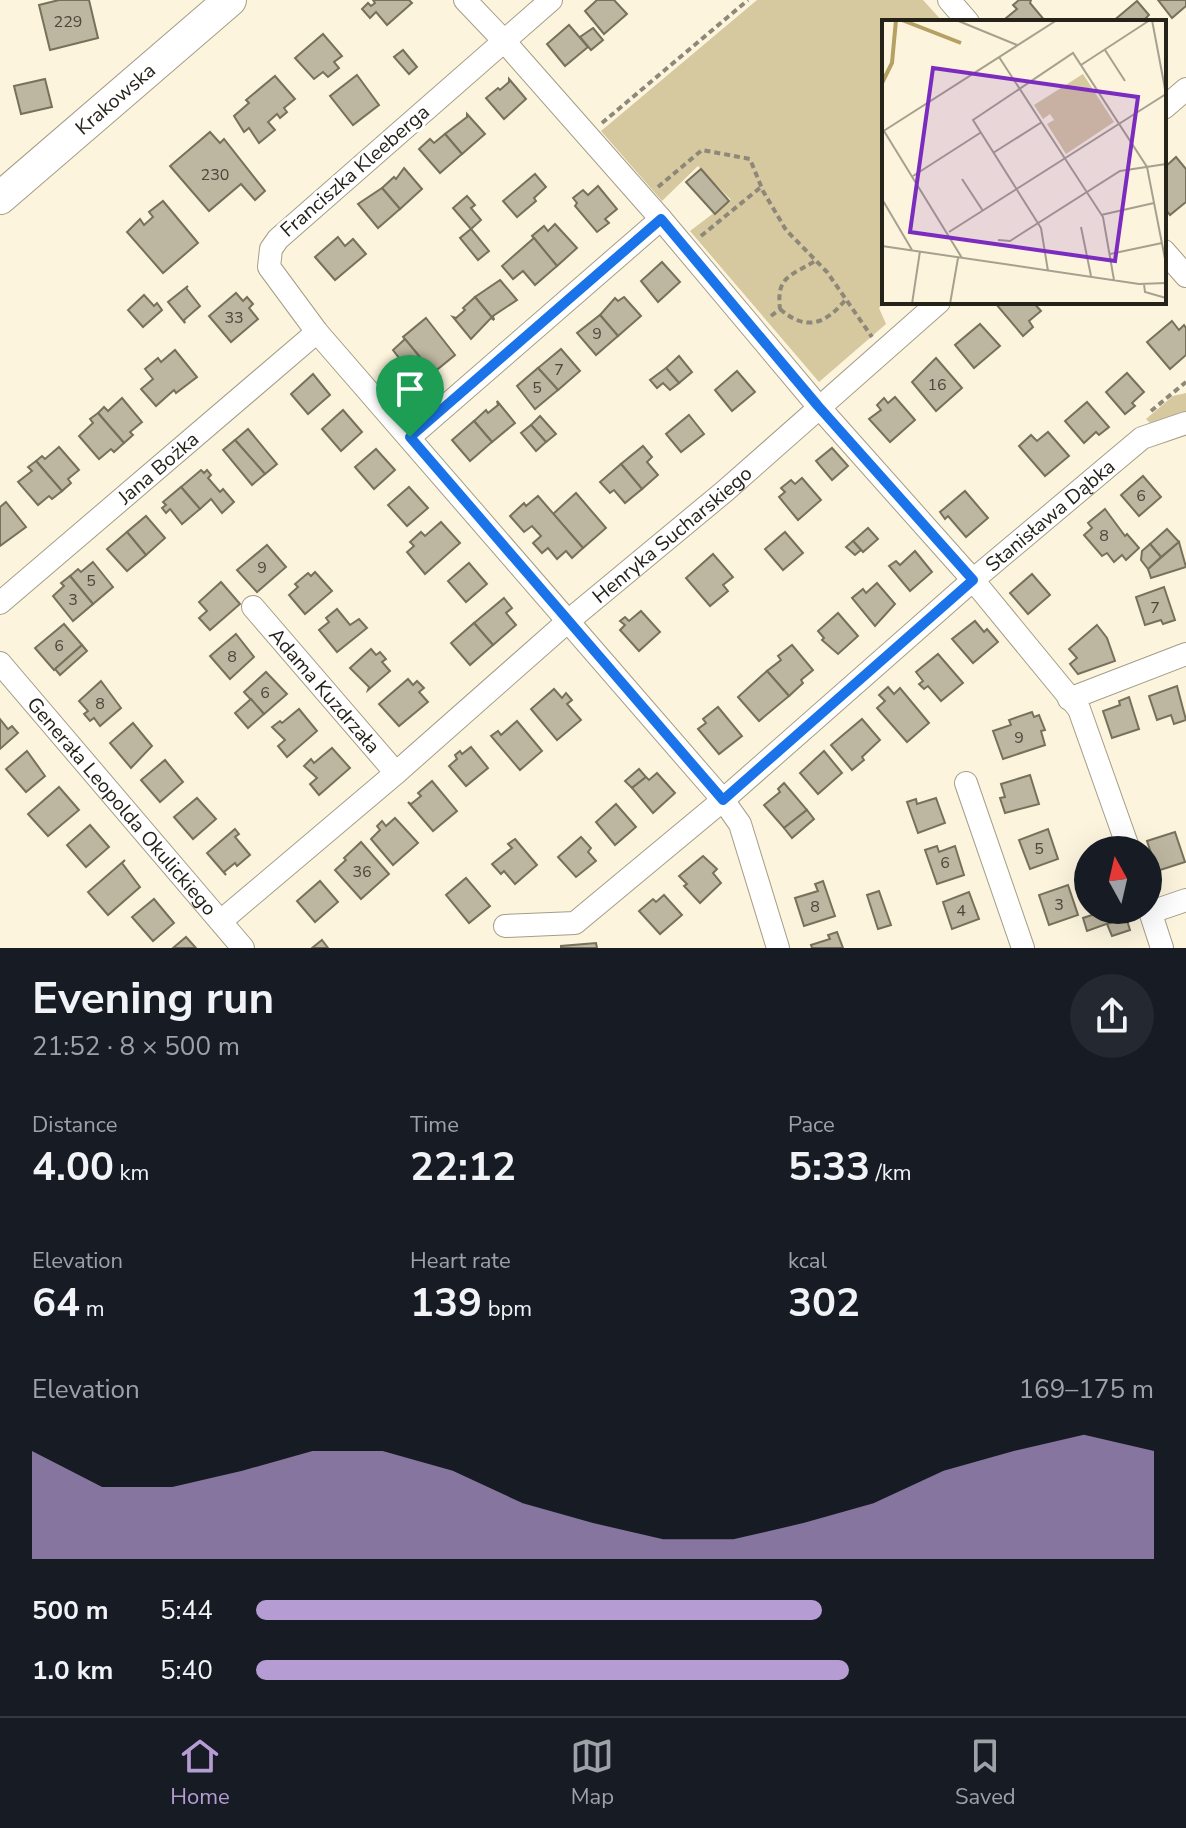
<!DOCTYPE html>
<html lang="en">
<head>
<meta charset="utf-8">
<style>
  :root { --surface:#171b24; --page:#242831; --text:#f1f3f6; --muted:#9ea1a6; --line:#363941; --accent:#b59cd3 }
  body { margin:0; font-family:"Nunito Sans",sans-serif; background:var(--page); color:var(--text); height:100vh; display:flex; flex-direction:column; font-size:30px; white-space:nowrap }
  * { box-sizing:border-box; margin:0 }
  p { font-size:26px; color:var(--muted) }
  .icon { flex:none; width:44px; height:44px; fill:none; stroke:currentColor; stroke-width:2; stroke-linecap:round; stroke-linejoin:round }
  .map { position:relative; height:948px; overflow:hidden }
  .details { display:flex; flex-direction:column; background:var(--surface); flex:1 }
  .details>* { flex:none }
  .needle { width:52px; rotate:352deg }
  .controls { position:absolute; left:1074px; top:836px; display:grid; gap:16px }
  .controls a { display:grid; place-items:center; width:88px; height:88px; border-radius:50%; background:var(--surface); box-shadow:0 8px 32px #0002; font-size:40px }
  .pin { position:absolute; display:grid; place-items:center; width:68px; height:68px; color:#fff; margin:-82px -34px; border-radius:50% 50% 50% 0; rotate:-45deg; box-shadow:0 0 8px #0007 }
  .pin .icon { rotate:45deg }
  .round { display:grid; place-items:center; flex:none; width:84px; height:84px; border-radius:42px; background:var(--page) }
  .head { display:flex; align-items:center; justify-content:space-between; height:136px; padding:0 32px }
  h1 { font-size:44px; font-weight:700; line-height:60px }
  .figures { display:grid; grid-template-columns:repeat(3,1fr); gap:12px; height:136px; padding:8px 32px }
  .figures div { display:grid; align-content:center }
  .figures b { font-size:40px; font-weight:700 }
  .figures small { font-size:22px; font-weight:400 }
  .figures p { font-size:22px }
  .chart { height:224px; padding:16px 32px }
  .chart p { display:flex; justify-content:space-between }
  .chart svg { width:100%; height:144px; margin-top:8px; fill:var(--accent); opacity:.7 }
  ul { padding:0 32px; list-style:none; font-size:26px }
  li { display:grid; grid-template-columns:128px 96px 1fr; align-items:center; height:60px }
  li i { height:20px; border-radius:10px; background:var(--accent) }
  .menu { display:flex; justify-content:space-around; align-items:center; height:112px; border-top:2px solid var(--line); background:var(--surface); font-size:22px; color:var(--muted) }
  .menu a { display:grid; justify-items:center; gap:4px }
  .menu .selected { color:var(--accent) }
  .map>svg:first-child { display:block }
</style>
</head>
<body>
<div class="map">
<svg width="1186" height="948" viewBox="0 0 1186 948">
  <rect width="100%" height="100%" fill="#fcf4dd"/>
  <g fill="#d6c89f">
    <path d="M757,0H923L943,22H884V302L879,308L886,324L819,382L690,231L731,200L698,166L662,201L601,131Z"/>
    <path d="M1186,393V411L1150,423L1146,419L1173,396Z"/>
  </g>
  <g fill="#bdb6a0" stroke="#77715c" stroke-width="2">
    <path d="M59,0H89L98,38L50,50L39,5Z"/>
    <path d="M373,0H409L412,3L387,25L376,12L370,18L362,9L368,3L371,6L375,3Z"/>
    <path d="M597,0H614L627,14L604,34L585,11Z"/>
    <path d="M1019,0H1031L1030,3L1046,22H1007L1005,19L1017,9L1013,5Z"/>
    <path d="M1158,0H1186V6L1172,18Z"/>
    <path d="M1137,1L1149,15L1145,19L1148,22H1112Z"/>
    <path d="M569,25L588,47L565,66L547,44Z"/>
    <path d="M593,28L603,40L591,50L580,37Z"/>
    <path d="M323,34L342,56L334,62L339,68L328,77L323,72L314,79L295,58Z"/>
    <path d="M403,50L417,67L409,74L394,57Z"/>
    <path d="M357,75L379,105L353,125L330,96Z"/>
    <path d="M275,76L295,99L284,108L287,112L280,118L277,114L268,122L275,130L259,143L249,128L244,132L234,116L249,103L246,100Z"/>
    <path d="M45,79L52,107L21,114L14,86Z"/>
    <path d="M509,79L526,99L504,119L486,98L498,88L500,90L509,82Z"/>
    <path d="M467,114L485,134L462,154L445,134L467,117Z"/>
    <path d="M210,132L220,143L224,139L265,191L255,200L241,184L209,211L170,166Z"/>
    <path d="M445,134L462,154L440,173L419,149L430,139L434,143Z"/>
    <path d="M1176,157L1186,169V202L1170,215L1164,208V168Z"/>
    <path d="M404,168L422,189L400,209L382,188L394,177L396,179Z"/>
    <path d="M701,169L729,201L715,214L686,182Z"/>
    <path d="M535,174L546,187L534,198L536,201L517,217L503,201Z"/>
    <path d="M598,186L617,209L605,219L609,223L597,232L575,206L577,203L573,198L583,190L588,195Z"/>
    <path d="M382,188L400,209L378,228L358,204Z"/>
    <path d="M467,196L475,205L471,208L481,220L471,229L453,208Z"/>
    <path d="M163,201L198,243L163,273L127,232L140,219L144,225L153,217L149,212Z"/>
    <path d="M555,224L577,248L557,266L532,236L544,226L548,231Z"/>
    <path d="M471,229L489,251L478,260L460,238Z"/>
    <path d="M338,237L345,246L353,239L366,254L335,280L315,257Z"/>
    <path d="M534,238L557,266L535,285L523,271L513,279L502,266Z"/>
    <path d="M662,262L680,282L658,302L641,281Z"/>
    <path d="M500,280L517,300L493,316L494,320L475,297Z"/>
    <path d="M188,286L186,288L200,306L184,320L185,323L168,302Z"/>
    <path d="M236,293L243,301L247,297L253,304L249,308L258,319L231,342L209,316Z"/>
    <path d="M144,295L154,306L157,303L162,310L143,327L128,310Z"/>
    <path d="M475,297L494,320L491,318L471,339L453,317L456,318L465,310L463,308Z"/>
    <path d="M624,297L641,316L618,336L600,315L615,298L618,301Z"/>
    <path d="M998,302H1033L1041,311L1029,321L1033,327L1023,336L996,304Z"/>
    <path d="M600,315L618,336L596,355L577,333Z"/>
    <path d="M426,318L455,355L433,373L403,337Z"/>
    <path d="M1172,321L1179,330L1184,325L1186,328V355L1170,369L1147,342Z"/>
    <path d="M980,324L1000,346L974,368L955,345Z"/>
    <path d="M405,339L433,373L412,391L394,371L403,363L393,350Z"/>
    <path d="M561,349L580,371L558,390L538,368Z"/>
    <path d="M175,350L197,377L176,393L174,390L156,406L141,389L153,379L145,369L158,358L161,362Z"/>
    <path d="M679,356L692,372L679,383L666,368Z"/>
    <path d="M936,358L962,388L936,411L912,382Z"/>
    <path d="M538,368L558,390L535,409L517,386Z"/>
    <path d="M666,368L679,383L670,390L663,383L657,388L650,380Z"/>
    <path d="M737,371L755,392L732,411L715,390Z"/>
    <path d="M1127,373L1144,392L1132,403L1135,406L1125,414L1106,392Z"/>
    <path d="M313,374L330,395L308,414L291,394Z"/>
    <path d="M895,397L915,420L890,442L869,419L881,410L877,405L884,398L888,403Z"/>
    <path d="M122,398L142,422L130,432L133,435L124,443L98,413L104,407L108,411Z"/>
    <path d="M497,401L515,423L492,442L474,421L486,410L488,413L498,405Z"/>
    <path d="M1087,402L1109,427L1099,435L1096,432L1084,443L1065,421Z"/>
    <path d="M343,410L362,432L341,451L322,429Z"/>
    <path d="M98,413L124,443L114,452L111,449L99,459L79,436L93,423L90,419Z"/>
    <path d="M689,415L704,434L681,452L666,434Z"/>
    <path d="M540,416L556,434L546,442L531,425Z"/>
    <path d="M474,421L492,442L470,461L452,440Z"/>
    <path d="M531,425L546,442L536,451L521,433Z"/>
    <path d="M248,429L277,464L265,474L235,440Z"/>
    <path d="M1048,432L1069,456L1045,476L1019,446L1031,435L1037,441Z"/>
    <path d="M235,440L265,474L252,485L223,450Z"/>
    <path d="M643,446L652,457L647,462L658,475L642,489L621,464Z"/>
    <path d="M59,447L79,470L68,479L71,483L62,491L36,461L42,456L45,459Z"/>
    <path d="M832,448L848,466L832,480L816,461Z"/>
    <path d="M376,449L395,470L374,489L355,467Z"/>
    <path d="M36,461L62,491L52,499L49,496L38,505L18,482L32,471L28,467Z"/>
    <path d="M621,464L642,489L625,503L614,490L610,493L600,482Z"/>
    <path d="M201,470L204,473L207,470L211,475L208,478L220,492L223,489L234,502L222,513L211,499L200,509L181,487Z"/>
    <path d="M1143,476L1161,497L1139,516L1121,495Z"/>
    <path d="M802,478L821,500L798,520L779,497L785,492L781,488L791,480L795,484Z"/>
    <path d="M181,487L200,509L182,524L170,509L166,513L162,508L166,505L163,502Z"/>
    <path d="M409,487L428,508L407,526L388,505Z"/>
    <path d="M965,491L988,518L966,537L948,516L945,519L940,512Z"/>
    <path d="M576,493L606,528L583,548L553,514Z"/>
    <path d="M538,496L583,548L572,558L566,551L557,559L548,548L542,553L533,543L541,536L532,526L524,532L510,516L524,503L526,506Z"/>
    <path d="M6,502L26,527L0,546V507Z"/>
    <path d="M1105,509L1125,536L1127,534L1139,548L1126,560L1122,555L1114,562L1107,553L1102,556L1084,535L1092,528L1088,523Z"/>
    <path d="M146,516L165,538L146,555L127,532Z"/>
    <path d="M441,522L460,543L425,574L407,552L414,546L410,542L421,532L425,536Z"/>
    <path d="M868,528L878,539L863,552L853,541Z"/>
    <path d="M1167,529L1179,542L1161,557L1150,544Z"/>
    <path d="M127,532L146,555L127,571L107,549Z"/>
    <path d="M785,532L803,553L783,570L765,549Z"/>
    <path d="M853,541L861,550L855,555L846,547Z"/>
    <path d="M1179,542L1186,567L1151,578L1148,569Z"/>
    <path d="M1150,544L1161,557L1148,569L1141,560L1142,551Z"/>
    <path d="M267,545L286,567L257,592L237,570Z"/>
    <path d="M915,551L932,572L910,591L889,566L896,561L900,565Z"/>
    <path d="M713,554L733,577L723,585L728,591L710,606L686,578Z"/>
    <path d="M93,562L113,587L93,604L70,576L78,569L81,572Z"/>
    <path d="M469,563L487,584L466,602L448,581Z"/>
    <path d="M315,572L332,591L305,614L289,595L298,587L295,584L308,573L311,576Z"/>
    <path d="M1032,574L1050,595L1028,614L1010,593Z"/>
    <path d="M70,576L93,604L73,621L53,596L64,586L61,583Z"/>
    <path d="M221,582L240,604L210,630L199,618L207,611L199,602Z"/>
    <path d="M877,583L895,604L875,626L852,598L863,589L866,593Z"/>
    <path d="M1164,587L1175,620L1163,624L1161,620L1145,625L1136,597Z"/>
    <path d="M504,598L512,608L506,613L516,625L493,645L474,623Z"/>
    <path d="M337,609L350,625L359,619L367,628L337,652L319,630L329,622L326,618Z"/>
    <path d="M641,611L660,632L639,651L620,630L625,625L620,621L625,617L629,621Z"/>
    <path d="M838,613L858,636L838,654L822,640L824,638L818,631Z"/>
    <path d="M975,621L984,632L987,629L998,642L973,663L952,639Z"/>
    <path d="M474,623L493,645L470,665L451,643Z"/>
    <path d="M64,624L82,645L54,670L35,648Z"/>
    <path d="M1097,625L1107,638L1115,661L1078,674L1070,664L1077,658L1069,649Z"/>
    <path d="M236,634L254,657L230,679L210,656Z"/>
    <path d="M82,645L87,651L60,675L55,669Z"/>
    <path d="M792,645L813,670L801,680L803,683L789,696L767,671L781,660L778,656Z"/>
    <path d="M371,649L376,655L380,652L386,659L382,662L390,671L368,690L369,687L350,668Z"/>
    <path d="M938,654L963,683L941,701L928,686L924,689L919,684L923,681L916,672Z"/>
    <path d="M767,671L789,696L759,721L738,697Z"/>
    <path d="M266,672L287,694L264,714L244,692Z"/>
    <path d="M408,679L413,685L417,681L424,688L419,692L428,702L399,726L379,704Z"/>
    <path d="M101,681L121,708L100,726L94,718L90,721L84,714L88,711L79,701Z"/>
    <path d="M1177,686L1186,720L1174,724L1171,715L1157,720L1149,696Z"/>
    <path d="M888,687L894,694L900,688L929,723L907,742L877,708L885,701L879,695Z"/>
    <path d="M554,689L562,698L566,693L572,700L567,704L581,720L557,740L531,709Z"/>
    <path d="M1129,697L1139,729L1112,738L1103,711L1120,705L1119,701Z"/>
    <path d="M251,699L264,714L248,728L235,713Z"/>
    <path d="M718,707L742,736L719,754L698,729L706,723L703,719Z"/>
    <path d="M299,709L317,731L287,757L278,746L285,740L272,727L280,721L282,723Z"/>
    <path d="M1032,712L1034,717L1039,715L1045,730L1041,731L1045,745L1003,759L993,731L1011,725L1009,720Z"/>
    <path d="M0,719L8,729L12,726L18,733L0,749Z"/>
    <path d="M862,719L880,740L862,757L864,760L852,770L831,745Z"/>
    <path d="M517,721L542,751L520,770L491,736L498,731L501,735Z"/>
    <path d="M133,723L152,746L131,768L110,743Z"/>
    <path d="M471,747L488,768L466,786L449,766L457,759L455,755L460,751L462,754Z"/>
    <path d="M332,748L350,768L319,795L310,784L317,778L304,766L311,759L314,763Z"/>
    <path d="M27,751L45,776L26,792L6,769Z"/>
    <path d="M824,751L842,773L818,794L800,773Z"/>
    <path d="M165,760L183,782L160,802L141,780Z"/>
    <path d="M639,769L646,777L632,788L625,781Z"/>
    <path d="M657,773L675,793L653,813L632,788L646,777L649,780Z"/>
    <path d="M1030,775L1039,804L1005,813L1000,798L1005,797L1001,784Z"/>
    <path d="M432,781L457,811L433,831L408,802L411,804L421,796L418,793Z"/>
    <path d="M784,783L807,810L784,828L764,805L780,792L778,789Z"/>
    <path d="M59,787L79,810L48,836L28,814Z"/>
    <path d="M197,798L216,819L193,839L174,817Z"/>
    <path d="M936,798L945,823L918,833L907,802L916,799L917,804Z"/>
    <path d="M616,804L636,827L615,845L596,822Z"/>
    <path d="M807,810L814,819L792,838L784,828Z"/>
    <path d="M395,818L418,843L393,865L371,839L380,830L377,826L382,821L386,826Z"/>
    <path d="M90,825L109,847L86,867L67,845Z"/>
    <path d="M235,829L239,834L235,837L250,855L237,866L235,863L224,872L226,875L207,853Z"/>
    <path d="M1048,829L1058,859L1030,869L1019,840Z"/>
    <path d="M1175,832L1185,862L1157,871L1147,841Z"/>
    <path d="M581,837L591,848L588,852L596,861L576,877L558,857Z"/>
    <path d="M515,839L537,865L515,884L504,871L501,874L492,864L512,848L508,844Z"/>
    <path d="M361,842L389,874L361,899L335,870L346,860L344,858Z"/>
    <path d="M937,846L939,852L955,846L964,875L937,884L925,850Z"/>
    <path d="M703,856L717,869L713,873L721,883L700,903L684,886L687,884L679,876Z"/>
    <path d="M125,860L122,863L140,887L108,915L88,892Z"/>
    <path d="M466,878L490,906L469,923L446,895Z"/>
    <path d="M320,881L338,902L315,922L297,901Z"/>
    <path d="M823,881L835,916L804,926L795,898L818,891L815,884Z"/>
    <path d="M1068,885L1078,915L1049,925L1039,895Z"/>
    <path d="M879,891L891,925L878,929L867,895Z"/>
    <path d="M969,892L979,919L952,929L943,902Z"/>
    <path d="M664,895L682,915L660,934L639,911L653,899L656,902Z"/>
    <path d="M154,899L174,923L153,941L132,917Z"/>
    <path d="M1107,910H1123L1126,917L1087,931L1083,918Z"/>
    <path d="M1126,917L1130,930L1112,936L1107,924Z"/>
    <path d="M837,932L843,948H812L811,945L830,939L828,935Z"/>
    <path d="M186,937L196,948H173Z"/>
    <path d="M322,940L328,948H312Z"/>
    <path d="M596,943L597,948H561V946Z"/>
  </g>
  <g fill="none" stroke-linecap="round" stroke-linejoin="round">
    <g stroke="#a49d88" stroke-width="24">
      <g id="street">
        <path d="M465,0L504,41L661,219L818,406L973,580L1079,709L1129,850"/>
        <path d="M551,0L278,239L271,249L269,267L317,332L723,800L740,824L778,948"/>
        <path d="M949,0L968,22"/>
        <path d="M1164,108L1186,89"/>
        <path d="M1164,251L1186,276"/>
        <path d="M410,437L661,219"/>
        <path id="s1" d="M0,603L317,332"/>
        <path id="s2" d="M253,607L396,773"/>
        <path id="s3" d="M0,663L243,948"/>
        <path d="M1069,699L1186,654"/>
        <path d="M966,783L1023,948"/>
        <path d="M1148,905L1162,948"/>
        <path d="M1151,912L1186,900"/>
        <path id="s4" d="M221,921L396,773L567,622L725,491L939,302"/>
        <path id="s5" d="M505,926L575,923L723,800L973,580L1142,438L1186,423"/>
      </g>
    </g>
    <g stroke="#a49d88" stroke-width="34">
      <g id="secondary">
        <path id="s6" d="M0,198L230,0"/>
      </g>
    </g>
    <g stroke="#8e8879" stroke-width="4" stroke-dasharray="6 4" stroke-linecap="butt">
      <path d="M602,123L748,0"/>
      <path d="M658,187L702,150L750,159L763,191L786,230L827,272L872,337"/>
      <path d="M701,236L761,187"/>
      <path d="M780,309C806,332 826,324 846,299"/>
      <path d="M771,316L780,309C776,276 791,276 815,261"/>
      <path d="M1151,411L1186,382"/>
    </g>
    <use href="#street" stroke="#fff" stroke-width="22"/>
    <use href="#secondary" stroke="#fff" stroke-width="32"/>
  </g>
  <g fill="none" stroke-linecap="round" stroke-linejoin="round">
    <g stroke="#fff" stroke-width="16">
      <path id="route" d="M661,219L818,406L973,580L723,800L410,437Z"/>
    </g>
    <use href="#route" stroke="#1a73e8" stroke-width="10"/>
  </g>
  <g text-anchor="middle" dominant-baseline="central" stroke-width="6" stroke-linejoin="round" paint-order="stroke">
    <g font-size="16" fill="#4b473b">
      <text x="68" y="22">229</text>
      <text x="215" y="175">230</text>
      <text x="234" y="318">33</text>
      <text x="597" y="334">9</text>
      <text x="559" y="370">7</text>
      <text x="937" y="385">16</text>
      <text x="537" y="388">5</text>
      <text x="1141" y="496">6</text>
      <text x="1104" y="536">8</text>
      <text x="262" y="568">9</text>
      <text x="91" y="581">5</text>
      <text x="73" y="600">3</text>
      <text x="1155" y="608">7</text>
      <text x="59" y="646">6</text>
      <text x="232" y="657">8</text>
      <text x="265" y="693">6</text>
      <text x="100" y="704">8</text>
      <text x="1019" y="738">9</text>
      <text x="1039" y="849">5</text>
      <text x="945" y="863">6</text>
      <text x="362" y="872">36</text>
      <text x="1059" y="905">3</text>
      <text x="815" y="907">8</text>
      <text x="961" y="911">4</text>
    </g>
    <g font-size="20" fill="#252219" stroke="#fff">
      <text stroke="none"><textPath href="#s6" startOffset="152">Krakowska</textPath></text>
      <text transform="translate(355 171) rotate(-41)">Franciszka Kleeberga</text>
      <text stroke="none"><textPath href="#s1" startOffset="208">Jana Bożka</textPath></text>
      <text stroke="none"><textPath href="#s5" startOffset="696">Stanisława Dąbka</textPath></text>
      <text stroke="none"><textPath href="#s4" startOffset="594">Henryka Sucharskiego</textPath></text>
      <text stroke="none"><textPath href="#s2" startOffset="110">Adama Kuzdrzała</textPath></text>
      <text stroke="none"><textPath href="#s3" startOffset="188">Generała Leopolda Okulickiego</textPath></text>
    </g>
  </g>
  <g transform="translate(882 20)">
    <rect width="284" height="284" fill="#fcf4dd"/>
    <path d="M201,54L232,102L184,134L165,104L172,100L168,94L161,99L152,85Z" fill="#d6c89f"/>
    <path fill="none" stroke="#b4a163" stroke-width="4" d="M20,0L79,23M0,63L10,43L14,0"/>
    <path fill="none" stroke="#a6a08f" stroke-width="2" d="M74,0L135,25M270,0L284,74M223,30L243,61M117,37L221,197L232,260M199,45L268,0M2,111L80,238M0,112L175,0M111,133L160,102M31,156L98,113M80,159L101,191M0,179L30,230M219,195L272,183M199,207L209,256M67,212L284,74M116,220L128,221L238,151L284,144M0,226L257,264L284,263M228,234L280,223M166,251L159,208L91,100L191,33L265,147L284,244M262,264L263,272L284,278M30,284L38,231M68,284L76,238"/>
    <path fill="#7b2cbf" fill-opacity="0.15" stroke="#7b2cbf" stroke-width="4" d="M51,48L256,77L233,241L28,212Z"/>
    <rect width="284" height="284" fill="none" stroke="#252219" stroke-width="4"/>
  </g>
</svg>
<div class="controls">
<a><svg class="needle" viewBox="-14 -14 28 28"><path d="M0-13l5 13h-10z" fill="#e53935"/><path d="M0 13l5-13h-10z" fill="#9ea1a6"/></svg></a>
</div>
<div class="pin" style="left:410px;top:437px;background:#1e9e55"><svg class="icon" aria-label="arrive" viewBox="0 0 24 24"><path d="M6 21V4h12l-3 4 3 4H6"/></svg></div>
</div>
<section class="details">
<div class="head"><div><h1>Evening run</h1><p>21:52 · 8 × 500 m</p></div><a class="round"><svg class="icon" aria-label="share" viewBox="0 0 24 24"><path d="M12 15V3M7 8l5-5 5 5M5 13v7h14v-7"/></svg></a></div>
<div class="figures">
<div><p>Distance</p><b>4.00<small> km</small></b></div>
<div><p>Time</p><b>22:12</b></div>
<div><p>Pace</p><b>5:33<small> /km</small></b></div>
</div>
<div class="figures">
<div><p>Elevation</p><b>64<small> m</small></b></div>
<div><p>Heart rate</p><b>139<small> bpm</small></b></div>
<div><p>kcal</p><b>302</b></div>
</div>
<div class="chart"><p><span>Elevation</span>169–175 m</p>
<svg viewBox="0 0 160 44" preserveAspectRatio="none"><path d="M0 44V11L10 22L20 22L30 17L40 11L50 11L60 17L70 27L80 33L90 38L100 38L110 33L120 27L130 17L140 11L150 6L160 11V44z"/></svg>
</div>
<ul>
<li><b>500 m</b>5:44<i style="width:63%"></i></li>
<li><b>1.0 km</b>5:40<i style="width:66%"></i></li>
</ul>
</section>
<nav class="menu">
<a class="selected"><svg class="icon" aria-label="home" viewBox="0 0 24 24"><path d="M3 11l9-7 9 7M6 9v11h12V9"/></svg>Home</a>
<a><svg class="icon" aria-label="map" viewBox="0 0 24 24"><path d="M3 6l6-2 6 2 6-2v14l-6 2-6-2-6 2zM9 4v14M15 6v14"/></svg>Map</a>
<a><svg class="icon" aria-label="saved" viewBox="0 0 24 24"><path d="M7 4h10v16l-5-4-5 4z"/></svg>Saved</a>
</nav>
</body>
</html>
